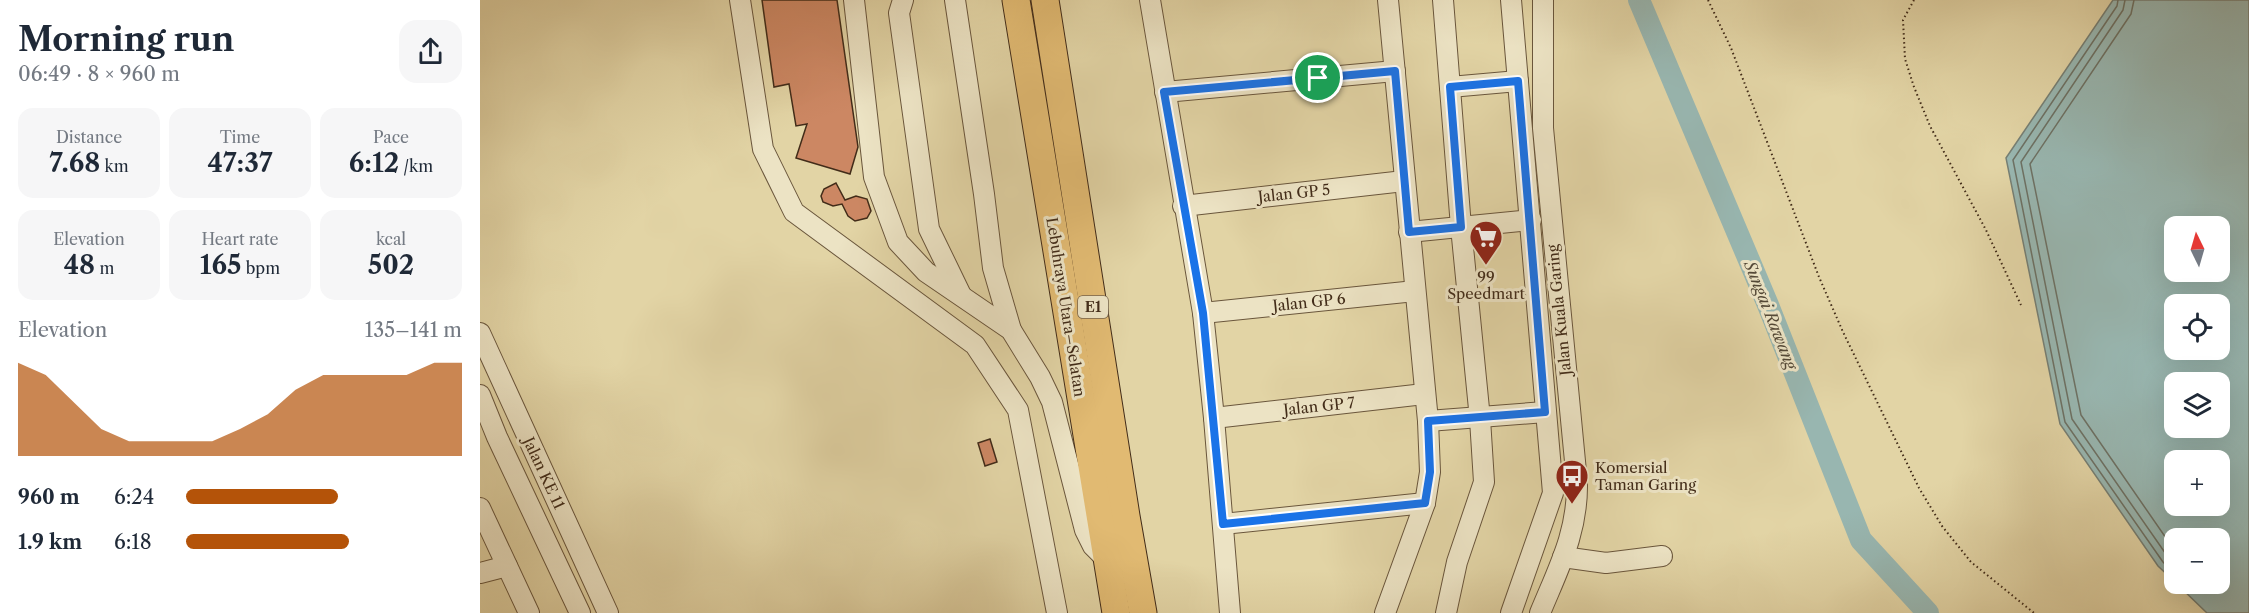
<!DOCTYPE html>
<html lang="en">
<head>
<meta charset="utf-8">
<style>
  :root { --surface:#fff; --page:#f6f6f7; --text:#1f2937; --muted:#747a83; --accent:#b45309 }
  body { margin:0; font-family:"Libre Caslon Text",serif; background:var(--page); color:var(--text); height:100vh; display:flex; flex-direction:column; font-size:22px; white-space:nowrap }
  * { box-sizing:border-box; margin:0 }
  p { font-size:20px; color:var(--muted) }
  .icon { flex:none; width:33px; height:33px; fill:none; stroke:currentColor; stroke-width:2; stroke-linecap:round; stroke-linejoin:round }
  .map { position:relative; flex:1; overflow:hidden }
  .drawer { display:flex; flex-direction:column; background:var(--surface); width:480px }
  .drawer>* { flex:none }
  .needle { width:39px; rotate:355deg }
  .controls { position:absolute; left:1684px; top:216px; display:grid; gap:12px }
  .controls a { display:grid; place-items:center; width:66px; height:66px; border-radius:12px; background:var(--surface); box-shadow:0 6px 24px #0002; font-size:30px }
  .pin { position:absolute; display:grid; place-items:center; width:51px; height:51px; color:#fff; margin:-26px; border:3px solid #fff; border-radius:50%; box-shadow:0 2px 6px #0007 }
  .round { display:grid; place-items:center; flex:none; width:63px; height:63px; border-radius:18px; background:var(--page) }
  .headline { display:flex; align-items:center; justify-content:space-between; height:102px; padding:0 18px }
  h1 { font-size:33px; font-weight:700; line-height:45px }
  .stats { display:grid; grid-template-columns:repeat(3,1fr); gap:9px; height:102px; padding:6px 18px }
  .stats div { display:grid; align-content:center; border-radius:15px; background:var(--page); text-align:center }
  .stats b { font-size:26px; font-weight:700 }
  .stats small { font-size:16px; font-weight:400 }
  .stats p { font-size:16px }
  .chart { height:168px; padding:12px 18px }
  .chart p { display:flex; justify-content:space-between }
  .chart svg { width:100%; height:108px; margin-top:6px; fill:var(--accent); opacity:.7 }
  ul { padding:0 18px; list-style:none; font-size:20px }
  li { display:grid; grid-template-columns:96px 72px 1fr; align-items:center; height:45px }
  li i { height:15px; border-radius:8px; background:var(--accent) }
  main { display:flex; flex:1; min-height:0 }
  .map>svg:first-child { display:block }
</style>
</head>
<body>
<main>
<section class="drawer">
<div class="headline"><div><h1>Morning run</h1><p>06:49 · 8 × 960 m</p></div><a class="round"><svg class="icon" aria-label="share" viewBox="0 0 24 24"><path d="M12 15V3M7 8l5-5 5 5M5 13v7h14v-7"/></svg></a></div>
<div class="stats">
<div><p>Distance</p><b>7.68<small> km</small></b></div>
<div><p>Time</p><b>47:37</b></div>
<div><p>Pace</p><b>6:12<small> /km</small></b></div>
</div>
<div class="stats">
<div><p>Elevation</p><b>48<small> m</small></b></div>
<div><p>Heart rate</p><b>165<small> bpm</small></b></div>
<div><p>kcal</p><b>502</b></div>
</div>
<div class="chart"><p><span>Elevation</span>135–141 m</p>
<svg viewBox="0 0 160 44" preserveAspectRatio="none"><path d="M0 44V6L10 11L20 22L30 33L40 38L50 38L60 38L70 38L80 33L90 27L100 17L110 11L120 11L130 11L140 11L150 6L160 6V44z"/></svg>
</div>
<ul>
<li><b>960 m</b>6:24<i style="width:55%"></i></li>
<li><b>1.9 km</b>6:18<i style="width:59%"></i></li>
</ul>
</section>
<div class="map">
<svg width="1769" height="613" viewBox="0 0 1769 613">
  <rect width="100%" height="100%" fill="#e2d4a5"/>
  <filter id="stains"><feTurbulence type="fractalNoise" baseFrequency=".00333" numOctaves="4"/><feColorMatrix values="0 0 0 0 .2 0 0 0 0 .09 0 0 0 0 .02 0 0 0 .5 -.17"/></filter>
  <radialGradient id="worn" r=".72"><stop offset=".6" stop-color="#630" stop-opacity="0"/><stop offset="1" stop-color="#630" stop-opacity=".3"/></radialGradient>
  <path fill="#98b6b0" stroke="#767f74" stroke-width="1.5" fill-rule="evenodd" d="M1633,0H1769V613H1727L1697,584H1740V538H1695V582L1678,566L1580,424L1526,158ZM1695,226H1740V272H1695ZM1695,304H1740V350H1695ZM1695,382H1740V428H1695ZM1695,460H1740V506H1695Z"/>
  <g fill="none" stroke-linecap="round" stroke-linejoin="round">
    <g stroke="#6d7164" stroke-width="1.5">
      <path d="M1638,0L1637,6L1533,160L1585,422L1683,562L1695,574"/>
      <path d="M1645,0L1643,10L1541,162L1592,419L1688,557L1695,563"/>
      <path d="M1654,0L1651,14L1550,164L1601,415L1695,551"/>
    </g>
    <path stroke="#98b6b0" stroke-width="22" d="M1159,0L1288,305L1381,540L1448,613"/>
  </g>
  <g fill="#cc8763" stroke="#422c19" stroke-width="1.5">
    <path d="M282,0H357L378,147L370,174L316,158L327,124L316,126L309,84L294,87Z"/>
    <path d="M356,183L365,200L376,196L387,199L391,211L387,218L375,221L368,216L362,204L353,206L343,202L341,196L344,189Z"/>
    <path d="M510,439L517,462L505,466L498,443Z"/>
  </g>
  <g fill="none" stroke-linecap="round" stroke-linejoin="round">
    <g stroke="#6a563c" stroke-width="22">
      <g id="minor">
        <path d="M260,0L283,149L314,212L495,345L538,410L577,613"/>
        <path d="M374,0L394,177L418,242L446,272L531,330L560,377L572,402L605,530L613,546L627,560"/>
        <path d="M423,0L419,13L449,229L481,295"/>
        <path d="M475,0L504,194L513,268L531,330"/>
        <path d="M670,0L723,313L734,418L750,613"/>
        <path d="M963,0L981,227L1000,419L1004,482L977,562L966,613"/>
        <path d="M970,87L1038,81"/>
        <path d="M685,92L915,71"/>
        <path d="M703,206L924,181"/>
        <path d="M929,232L1051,220"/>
        <path d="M723,313L935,291"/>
        <path d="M0,333L128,613"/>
        <path d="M0,395L17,437L100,613"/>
        <path d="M734,418L944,394"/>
        <path d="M948,421L1065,412"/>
        <path d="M0,508L49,613"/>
        <path d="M743,524L945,503"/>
        <path d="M1083,557L1126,563L1182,556"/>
        <path d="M0,573L27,566"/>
        <path d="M905,613L945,503L950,472L948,421L908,0"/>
        <path d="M1031,613L1073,493L1031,0"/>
        <path d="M1060,613C1079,567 1098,532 1097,482L1063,128V0"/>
      </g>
    </g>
    <g stroke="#422c19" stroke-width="29">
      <g id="highway">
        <path d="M536,0L636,613"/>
        <path d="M565,0L646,516L663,613"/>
      </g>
    </g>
    <g stroke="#422c19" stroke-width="2" stroke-dasharray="1.5 3" stroke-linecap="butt">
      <path d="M1228,0L1251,48L1339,277L1363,332L1439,488L1462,526L1491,562L1554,613"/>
      <path d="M1434,0L1423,20L1425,59L1434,87L1450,126L1506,230L1541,305"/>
    </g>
    <use href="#minor" stroke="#ece3c4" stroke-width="20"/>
    <use href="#highway" stroke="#e1ba72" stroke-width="27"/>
  </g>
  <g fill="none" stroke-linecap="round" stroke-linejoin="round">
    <g stroke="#fff" stroke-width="12">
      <path id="route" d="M915,71L929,232L981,227L970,87L1038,81L1065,412L948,421L950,472L945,503L743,524L723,313L684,92Z"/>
    </g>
    <use href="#route" stroke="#1a73e8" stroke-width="8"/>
  </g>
  <defs>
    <g id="supermarket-pin" transform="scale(1.725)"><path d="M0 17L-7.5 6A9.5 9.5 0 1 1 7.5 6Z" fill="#8f2418" stroke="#ece3c4"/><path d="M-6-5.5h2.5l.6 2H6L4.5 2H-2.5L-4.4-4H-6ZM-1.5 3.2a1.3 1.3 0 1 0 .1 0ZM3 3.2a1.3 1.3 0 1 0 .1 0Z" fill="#fff"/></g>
    <g id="bus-pin" transform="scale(1.725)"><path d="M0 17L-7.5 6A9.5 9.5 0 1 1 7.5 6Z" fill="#8f2418" stroke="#ece3c4"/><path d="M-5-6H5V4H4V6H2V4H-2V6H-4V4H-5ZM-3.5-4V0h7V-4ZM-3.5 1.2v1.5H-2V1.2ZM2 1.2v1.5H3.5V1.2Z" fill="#fff"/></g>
  </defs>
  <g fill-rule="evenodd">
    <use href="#supermarket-pin" x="1006" y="237"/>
    <use href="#bus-pin" x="1092" y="476"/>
  </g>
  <g text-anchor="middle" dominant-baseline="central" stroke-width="6" stroke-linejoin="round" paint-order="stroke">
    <rect fill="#ece3c4" stroke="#75634c" stroke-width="1.5" x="598" y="296" width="30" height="22" rx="4.5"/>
    <g font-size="14" font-weight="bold" fill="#422c19">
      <text x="613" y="307">E1</text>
    </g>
    <g font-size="15" fill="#422c19" stroke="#ece3c4">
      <text transform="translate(814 193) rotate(-6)">Jalan GP 5</text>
      <text transform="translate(829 302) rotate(-6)">Jalan GP 6</text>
      <text transform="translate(586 307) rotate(81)">Lebuhraya Utara–Selatan</text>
      <text transform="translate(1079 310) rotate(-96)">Jalan Kuala Garing</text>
      <text transform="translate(839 406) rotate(-6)">Jalan GP 7</text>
      <text transform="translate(64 473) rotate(65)">Jalan KE 11</text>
    </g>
    <g font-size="15" fill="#422c19" stroke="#ece3c4">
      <text x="1006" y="276">99<tspan x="1006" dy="17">Speedmart</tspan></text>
      <text x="1115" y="467" text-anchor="start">Komersial<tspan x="1115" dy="17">Taman Garing</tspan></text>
    </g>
    <g font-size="16" font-style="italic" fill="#534837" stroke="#ece3c4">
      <text transform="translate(1291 315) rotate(68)">Sungai Rawang</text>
    </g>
  </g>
  <rect width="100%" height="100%" filter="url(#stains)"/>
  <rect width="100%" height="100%" fill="url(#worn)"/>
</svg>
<div class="controls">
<a><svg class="needle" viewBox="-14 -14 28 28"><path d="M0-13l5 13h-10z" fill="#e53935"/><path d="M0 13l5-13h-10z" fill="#747a83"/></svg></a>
<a><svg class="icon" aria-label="locate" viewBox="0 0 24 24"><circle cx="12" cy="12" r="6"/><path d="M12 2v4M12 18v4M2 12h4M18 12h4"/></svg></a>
<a><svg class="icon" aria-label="layers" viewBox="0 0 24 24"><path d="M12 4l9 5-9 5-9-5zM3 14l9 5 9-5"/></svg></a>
<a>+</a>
<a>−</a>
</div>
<div class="pin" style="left:838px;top:78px;background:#1e9e55"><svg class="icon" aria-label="arrive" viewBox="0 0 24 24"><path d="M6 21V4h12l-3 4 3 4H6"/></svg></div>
</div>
</main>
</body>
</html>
